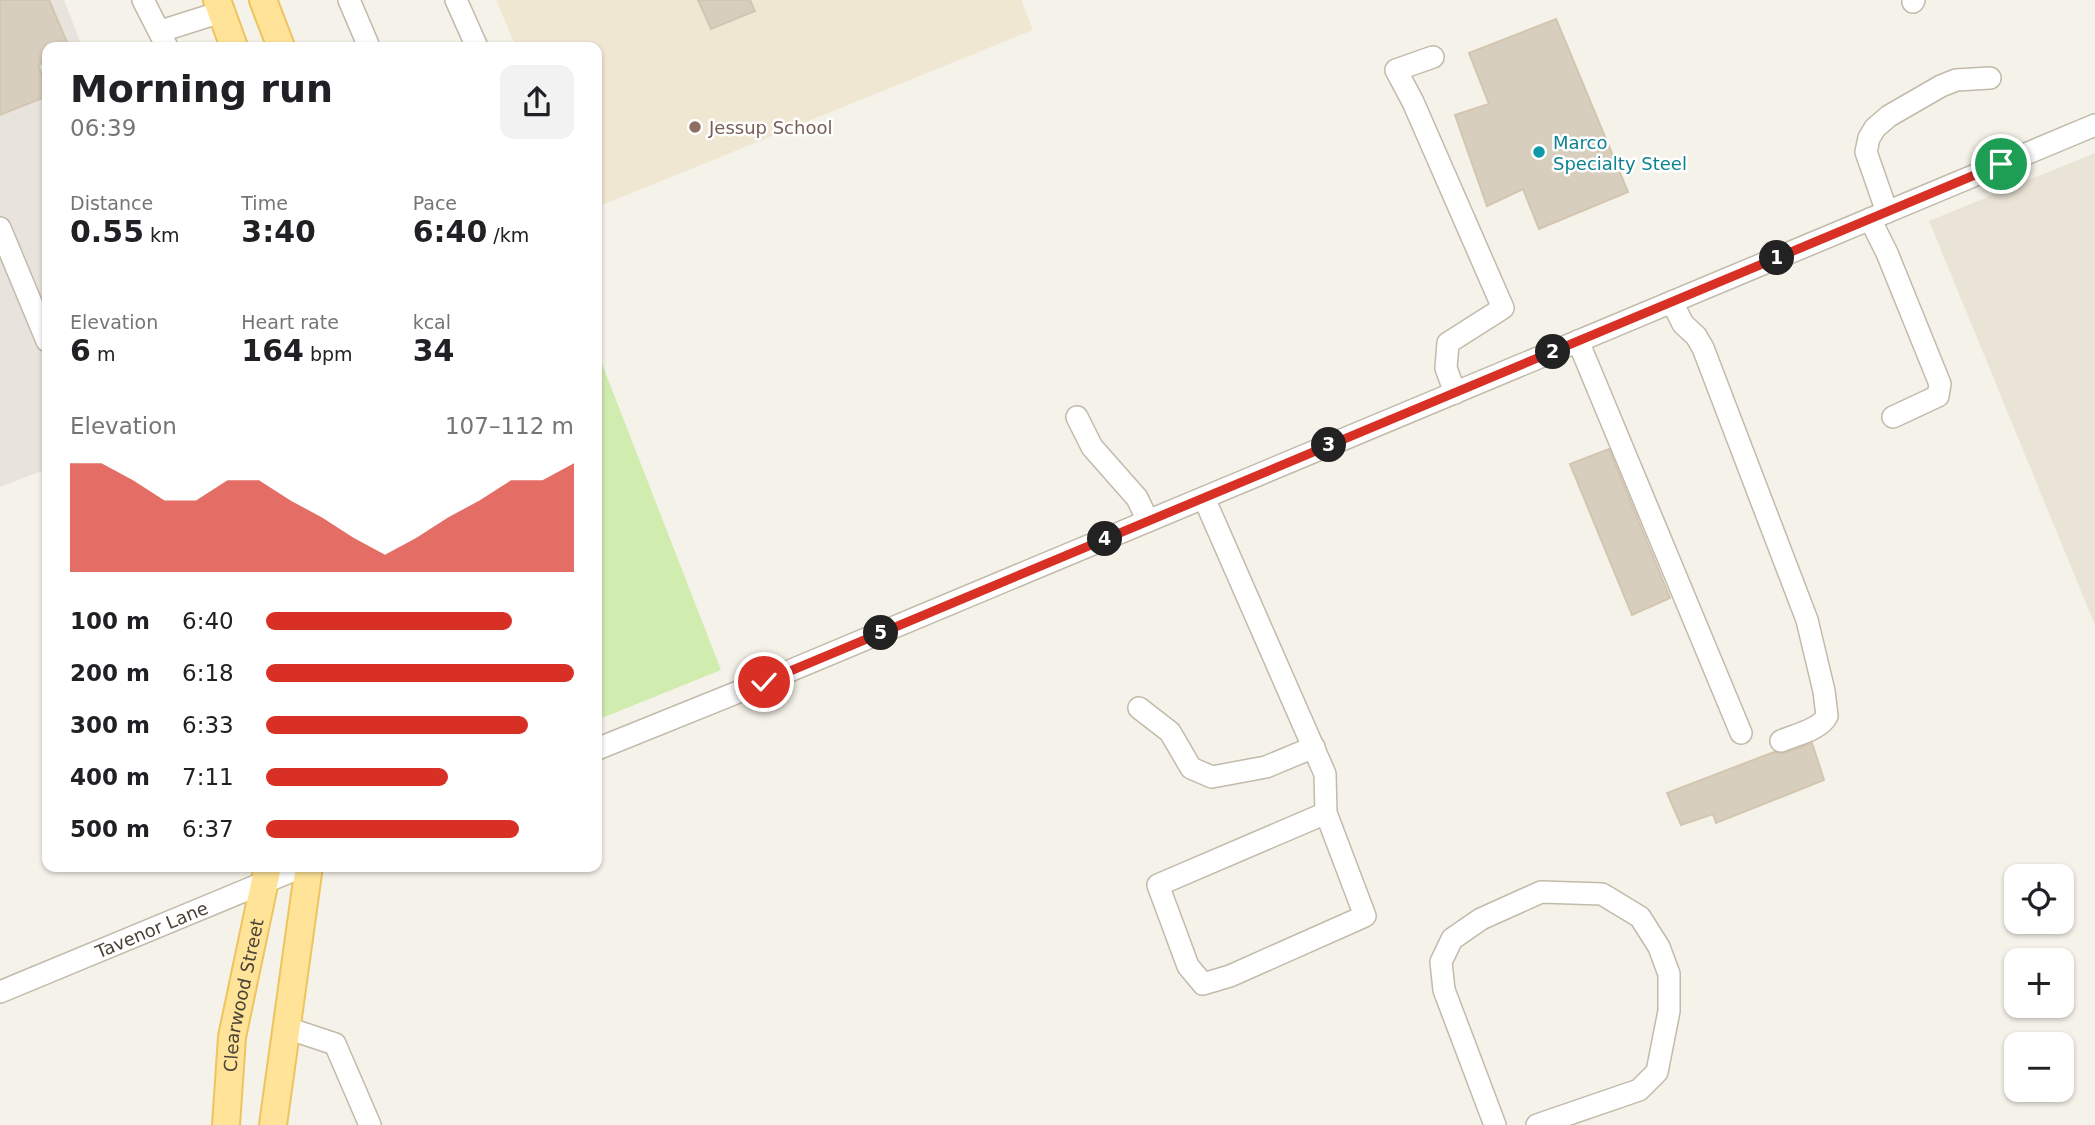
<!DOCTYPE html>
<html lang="en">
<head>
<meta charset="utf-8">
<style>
  :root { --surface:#fff; --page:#f2f2f2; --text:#202124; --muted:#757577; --accent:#d93025 }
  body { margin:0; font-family:"DejaVu Sans",sans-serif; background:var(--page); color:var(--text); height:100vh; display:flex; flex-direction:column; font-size:26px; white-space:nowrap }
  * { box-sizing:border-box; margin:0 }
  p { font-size:23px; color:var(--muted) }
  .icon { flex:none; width:38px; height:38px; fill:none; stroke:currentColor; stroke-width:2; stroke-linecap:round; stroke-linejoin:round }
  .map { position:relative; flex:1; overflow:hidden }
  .sheet { position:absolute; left:42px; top:42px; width:560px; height:830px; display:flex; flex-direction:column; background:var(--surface); border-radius:14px; box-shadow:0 2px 5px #0004 }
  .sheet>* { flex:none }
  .buttons { position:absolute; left:2004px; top:864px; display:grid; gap:14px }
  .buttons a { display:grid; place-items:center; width:70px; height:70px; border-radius:14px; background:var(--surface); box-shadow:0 2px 5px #0004; font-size:35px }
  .pin { position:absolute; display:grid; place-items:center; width:60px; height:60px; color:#fff; margin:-30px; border:4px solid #fff; border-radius:50%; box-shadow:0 2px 7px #0007 }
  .km { position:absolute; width:35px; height:35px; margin:-18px; border-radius:50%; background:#222; color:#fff; font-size:19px; line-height:35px; text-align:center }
  .round { display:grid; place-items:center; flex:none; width:74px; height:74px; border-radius:14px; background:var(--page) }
  .overview { display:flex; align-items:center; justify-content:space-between; height:119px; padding:0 28px }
  h1 { font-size:38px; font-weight:700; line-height:52px }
  .figures { display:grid; grid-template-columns:repeat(3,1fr); gap:10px; height:119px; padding:7px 28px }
  .figures div { display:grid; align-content:center }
  .figures b { font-size:30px; font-weight:700 }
  .figures small { font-size:19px; font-weight:400 }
  .figures p { font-size:19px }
  .chart { height:196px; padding:14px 28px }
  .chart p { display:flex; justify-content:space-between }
  .chart svg { width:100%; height:126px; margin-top:7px; fill:var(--accent); opacity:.7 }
  ul { padding:0 28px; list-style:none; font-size:23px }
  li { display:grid; grid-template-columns:112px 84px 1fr; align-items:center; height:52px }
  li i { height:18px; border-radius:9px; background:var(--accent) }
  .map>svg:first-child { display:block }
</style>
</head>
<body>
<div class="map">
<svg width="2095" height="1125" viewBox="0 0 2095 1125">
  <rect width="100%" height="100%" fill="#f5f2e9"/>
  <path fill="#eae4d6" d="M2095,153V625L1929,221Z"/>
  <path fill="#e8e3dd" d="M0,0H64L82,47H47V469L0,487Z"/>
  <path fill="#f0e7d2" d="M496,0H1021L1033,30L597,207V47H516Z"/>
  <path fill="#d0ecaf" d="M597,351L721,670L597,720Z"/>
  <g fill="#d8cebd" stroke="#d3c6b0" stroke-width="2">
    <path d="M0,0H49L69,47H47V61L38,65L47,88V96L0,115Z"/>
    <path d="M698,0H750L755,11L711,29Z"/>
    <path d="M1556,19L1628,192L1539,229L1523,189L1487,206L1455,115L1489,104L1469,53Z"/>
    <path d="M1609,449L1670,598L1632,615L1570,464Z"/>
    <path d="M1812,743L1824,780L1716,823L1713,814L1681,825L1667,793L1774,752L1785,753Z"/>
  </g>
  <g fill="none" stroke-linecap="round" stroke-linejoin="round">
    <g stroke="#c2baaa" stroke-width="24">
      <g id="minor">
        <path d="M143,0L167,47"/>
        <path d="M349,0L369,47"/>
        <path d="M456,0L477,47"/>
        <path d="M1913,2L1914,0"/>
        <path d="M161,31L221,12"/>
        <path d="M1433,57L1396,70L1413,102L1503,308L1448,343L1446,368L1455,393"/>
        <path d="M1887,212L1866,152L1869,138L1875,128L1889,116L1941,86L1956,80L1990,78"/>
        <path d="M1870,219L1887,253L1940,384L1938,396L1893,417"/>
        <path d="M0,228L47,341"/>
        <path d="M1672,302L1683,324L1696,336L1703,348L1807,620L1824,691L1827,716C1820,730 1794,735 1781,741"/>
        <path d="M1578,341L1741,733"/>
        <path d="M1077,417L1092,447L1137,498L1148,521"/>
        <path d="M1204,498L1325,774L1326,813L1365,916L1230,976L1203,984L1188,966L1158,885L1326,813"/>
        <path d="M1139,708L1170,732L1191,768L1212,777L1266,767L1314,747"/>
        <path d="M597,749L763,682L2095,125"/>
        <path id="s1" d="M0,992L304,866"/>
        <path d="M287,1028L335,1044L370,1125"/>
        <path d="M1495,1125L1444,990L1441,962L1452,939L1481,919L1541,892L1602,894L1640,917L1659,947L1669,974V1011L1657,1072L1639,1090L1537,1125"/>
      </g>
    </g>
    <g stroke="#edc45f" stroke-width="30">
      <g id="major">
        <path d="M217,0L234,47"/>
        <path d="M263,0L281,47"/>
        <path id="s2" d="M226,1125L232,1037L268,866"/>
        <path d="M273,1125L309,866"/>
      </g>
    </g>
    <use href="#minor" stroke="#fff" stroke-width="21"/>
    <use href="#major" stroke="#ffe398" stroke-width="26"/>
  </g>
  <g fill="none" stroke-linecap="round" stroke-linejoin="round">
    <g stroke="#fff" stroke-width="14">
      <path id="route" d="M764,682L2001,164"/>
    </g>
    <use href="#route" stroke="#d93025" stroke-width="9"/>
  </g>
  <circle fill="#8d6e63" stroke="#fff" stroke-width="2.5" cx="695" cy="127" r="7"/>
  <circle fill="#0f9aa8" stroke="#fff" stroke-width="2.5" cx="1539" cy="152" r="7"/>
  <g text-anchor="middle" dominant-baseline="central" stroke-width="5" stroke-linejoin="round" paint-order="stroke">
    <g font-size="18" fill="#785e54" stroke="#fff" text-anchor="start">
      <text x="709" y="127">Jessup School</text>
    </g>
    <g font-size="18" fill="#0d838f" stroke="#fff" text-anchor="start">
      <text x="1553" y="142">Marco<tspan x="1553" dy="21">Specialty Steel</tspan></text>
    </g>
    <g font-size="18" fill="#4a4236" stroke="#fff">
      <text stroke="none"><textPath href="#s1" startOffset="164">Tavenor Lane</textPath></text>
      <text stroke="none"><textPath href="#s2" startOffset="131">Clearwood Street</textPath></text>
    </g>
  </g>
</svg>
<div class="buttons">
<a><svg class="icon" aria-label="locate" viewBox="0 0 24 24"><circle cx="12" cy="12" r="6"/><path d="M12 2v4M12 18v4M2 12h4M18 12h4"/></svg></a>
<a>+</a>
<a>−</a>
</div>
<div class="pin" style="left:2001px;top:164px;background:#1e9e55"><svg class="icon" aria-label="arrive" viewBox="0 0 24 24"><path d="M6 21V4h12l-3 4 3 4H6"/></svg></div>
<div class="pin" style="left:764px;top:682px;background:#d93025"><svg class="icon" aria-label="check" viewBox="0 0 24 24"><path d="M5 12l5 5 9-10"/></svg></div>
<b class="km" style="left:1777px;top:258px">1</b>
<b class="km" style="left:1553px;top:352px">2</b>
<b class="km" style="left:1329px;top:445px">3</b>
<b class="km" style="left:1105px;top:539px">4</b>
<b class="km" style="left:881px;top:633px">5</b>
<section class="sheet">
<div class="overview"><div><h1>Morning run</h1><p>06:39</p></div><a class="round"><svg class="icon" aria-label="share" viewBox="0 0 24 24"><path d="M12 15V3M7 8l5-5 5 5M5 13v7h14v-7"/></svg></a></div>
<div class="figures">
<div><p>Distance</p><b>0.55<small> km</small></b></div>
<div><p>Time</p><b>3:40</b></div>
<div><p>Pace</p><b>6:40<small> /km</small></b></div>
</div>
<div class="figures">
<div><p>Elevation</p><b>6<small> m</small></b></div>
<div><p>Heart rate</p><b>164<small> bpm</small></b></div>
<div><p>kcal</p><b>34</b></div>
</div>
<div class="chart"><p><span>Elevation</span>107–112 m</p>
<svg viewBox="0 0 160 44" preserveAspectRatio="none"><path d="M0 44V6L10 6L20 12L30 19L40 19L50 12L60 12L70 19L80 25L90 32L100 38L110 32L120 25L130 19L140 12L150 12L160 6V44z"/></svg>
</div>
<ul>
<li><b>100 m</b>6:40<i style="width:80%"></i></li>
<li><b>200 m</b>6:18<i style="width:100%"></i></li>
<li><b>300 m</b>6:33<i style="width:85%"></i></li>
<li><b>400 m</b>7:11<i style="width:59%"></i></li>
<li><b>500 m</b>6:37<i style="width:82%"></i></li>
</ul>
</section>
</div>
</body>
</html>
